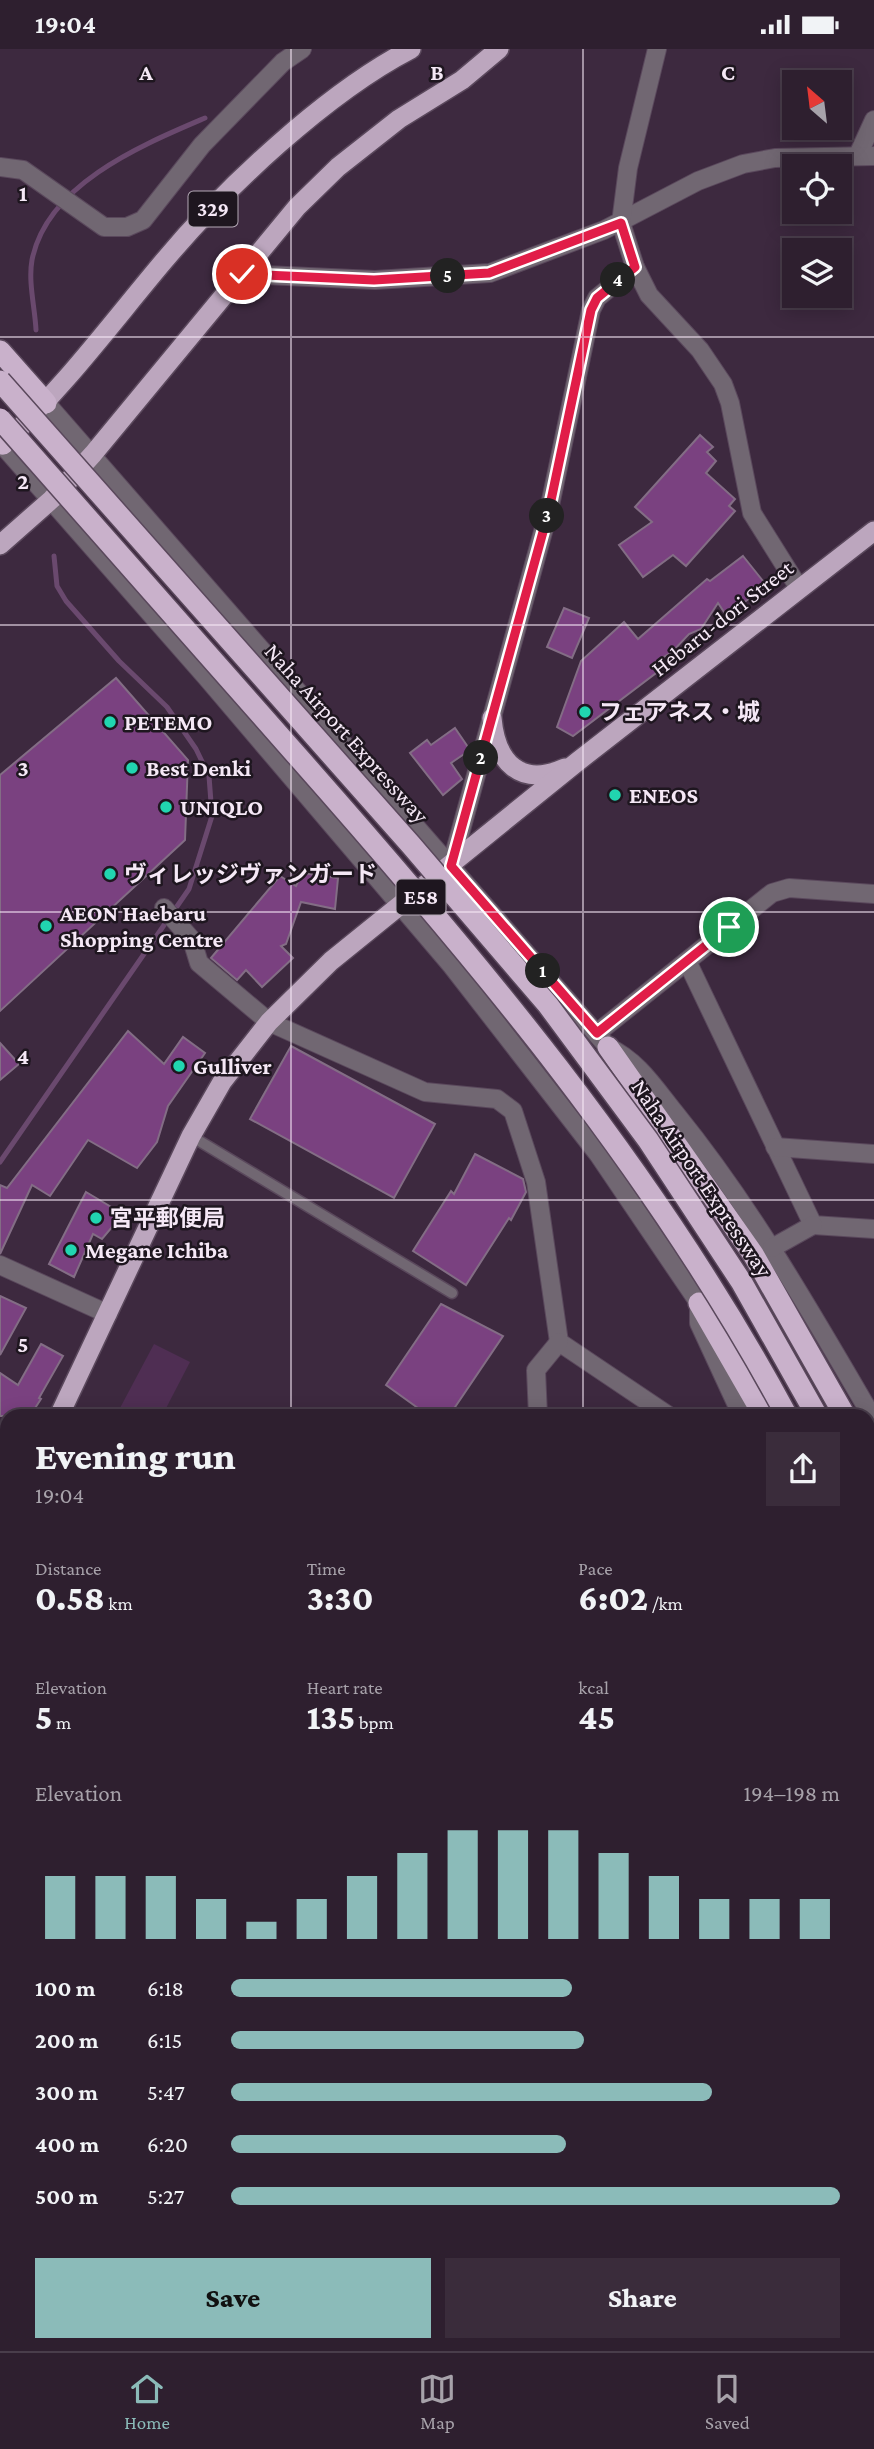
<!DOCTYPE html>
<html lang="en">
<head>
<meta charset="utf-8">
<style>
  :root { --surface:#2e1f2f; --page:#3a2c3b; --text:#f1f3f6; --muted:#a7a2aa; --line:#493d4b; --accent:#8bbbb9 }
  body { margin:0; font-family:"Crimson Pro","Noto Sans JP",serif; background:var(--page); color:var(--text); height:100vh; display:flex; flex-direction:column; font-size:26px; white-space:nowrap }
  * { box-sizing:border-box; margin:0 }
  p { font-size:23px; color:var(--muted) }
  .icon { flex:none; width:38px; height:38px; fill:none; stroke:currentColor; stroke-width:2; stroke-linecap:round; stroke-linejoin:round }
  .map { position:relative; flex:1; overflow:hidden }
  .sheet { position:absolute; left:0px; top:1360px; width:875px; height:943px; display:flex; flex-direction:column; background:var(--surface); border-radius:21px 21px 0 0; box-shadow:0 4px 18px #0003,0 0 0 2px var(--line) }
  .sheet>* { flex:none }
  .needle { width:46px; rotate:332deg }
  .fabs { position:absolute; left:782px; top:21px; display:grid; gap:14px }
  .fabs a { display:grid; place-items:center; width:70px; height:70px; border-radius:0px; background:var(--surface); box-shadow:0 4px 18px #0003,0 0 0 2px var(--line); font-size:35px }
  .pin { position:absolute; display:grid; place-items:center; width:60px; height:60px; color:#fff; margin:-30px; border:4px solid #fff; border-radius:50%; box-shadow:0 2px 7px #0007 }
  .km { position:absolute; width:35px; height:35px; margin:-18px; border-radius:50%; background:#222; color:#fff; font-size:19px; line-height:35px; text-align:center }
  .round { display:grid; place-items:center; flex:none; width:74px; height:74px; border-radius:0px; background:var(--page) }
  .head { display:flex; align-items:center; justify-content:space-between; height:119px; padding:0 35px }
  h1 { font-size:38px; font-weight:800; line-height:52px }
  .stats { display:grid; grid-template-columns:repeat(3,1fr); gap:10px; height:119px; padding:7px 35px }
  .stats div { display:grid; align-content:center }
  .stats b { font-size:35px; font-weight:800 }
  .stats small { font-size:19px; font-weight:400 }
  .stats p { font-size:19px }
  .chart { height:196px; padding:14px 35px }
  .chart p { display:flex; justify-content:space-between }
  .chart svg { width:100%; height:126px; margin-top:7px; stroke:var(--accent); stroke-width:6 }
  .action { display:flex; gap:14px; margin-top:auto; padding:14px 35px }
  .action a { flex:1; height:80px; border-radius:0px; background:var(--accent); color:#111; font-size:28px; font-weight:800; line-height:80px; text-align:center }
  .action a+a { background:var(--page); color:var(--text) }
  ul { padding:0 35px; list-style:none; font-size:23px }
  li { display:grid; grid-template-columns:112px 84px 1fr; align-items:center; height:52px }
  li i { height:18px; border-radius:9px; background:var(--accent) }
  .status { display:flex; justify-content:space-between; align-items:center; height:49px; padding:0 35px; background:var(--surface); direction:ltr }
  .status svg { height:19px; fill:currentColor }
  .tab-bar { display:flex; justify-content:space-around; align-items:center; height:98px; border-top:2px solid var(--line); background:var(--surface); font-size:19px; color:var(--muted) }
  .tab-bar a { display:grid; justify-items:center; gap:4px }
  .tab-bar .active { color:var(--accent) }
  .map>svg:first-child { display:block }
</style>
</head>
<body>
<div class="status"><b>19:04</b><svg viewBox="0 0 49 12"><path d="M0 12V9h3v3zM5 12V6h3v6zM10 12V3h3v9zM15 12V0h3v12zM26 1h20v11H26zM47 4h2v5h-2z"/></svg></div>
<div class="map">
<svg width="874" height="2302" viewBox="0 0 874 2302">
  <rect width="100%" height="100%" fill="#3d293f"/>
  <path fill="#4f2e53" d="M154,1295L190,1313L162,1367H135L120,1359Z"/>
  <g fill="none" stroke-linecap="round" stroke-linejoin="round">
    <g stroke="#6a496e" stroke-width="5">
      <path d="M36,281C35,259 28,233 32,211C47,135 142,96 205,69"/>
      <path d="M0,1113L189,840L212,767L209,727L196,700L167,658L119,612L66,552L57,537L54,507"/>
      <path d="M868,1903L874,1899"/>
      <path d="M143,2302L145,2296"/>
    </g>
  </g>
  <g fill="#7a4180" stroke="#836d85" stroke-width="2">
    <path d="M700,386L713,398L707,403L716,412L706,424L735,450L729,457L735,462L686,517L673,506L643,528L619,496L652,473L635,458Z"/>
    <path d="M743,507L767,537L726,566L718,554L701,580L689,585L672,603L654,614L660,621L573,687L557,678L581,612L624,573L638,590L707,530L710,532Z"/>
    <path d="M564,559L589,569L572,609L547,598Z"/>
    <path d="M116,629L188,711L185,791L0,962V726Z"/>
    <path d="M455,679L470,701L451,714L462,730L443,746L410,704L427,691L431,696Z"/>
    <path d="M302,824L338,829L335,860L301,853L286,895L281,897L293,909L262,938L246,921L237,931L211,909L280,827L296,837Z"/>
    <path d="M128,982L164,1015L183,988L205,1004L168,1057L157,1093L137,1119L88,1091L50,1147L32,1136L0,1205V1136L7,1139Z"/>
    <path d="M0,994L19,1015L0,1031Z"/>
    <path d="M291,997L435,1075L394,1149L250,1070Z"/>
    <path d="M475,1105L523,1130L526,1143L511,1171L509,1169L466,1236L413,1202L451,1142L454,1145Z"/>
    <path d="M86,1143L123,1165L102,1190L93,1185L74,1228L49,1215Z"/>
    <path d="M0,1247L26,1259L0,1306Z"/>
    <path d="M441,1255L503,1287L449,1367H429L386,1336Z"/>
    <path d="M41,1295L63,1307L39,1349L41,1350L30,1367H0V1324L18,1336Z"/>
  </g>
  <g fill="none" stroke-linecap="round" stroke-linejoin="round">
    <g stroke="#5a485c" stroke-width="13">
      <path id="service" d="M191,1087L452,1244"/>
    </g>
    <g stroke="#5a485c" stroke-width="20">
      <g id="minor">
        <path d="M858,106L874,71"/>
        <path d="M0,118L23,121L104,178H127L143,171L202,96L283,13L302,0"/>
        <path d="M242,225L375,231L490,224L604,181L698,132L743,115L775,109L874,107"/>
        <path d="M164,859L192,891L199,914L269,973L425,1043L497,1050L513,1062L536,1133L559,1293L669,1367"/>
        <path d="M687,912L813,1176L874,1180"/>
        <path d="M597,984L772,844L789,839L874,845"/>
        <path d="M608,998C638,1012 654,1038 675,1064C752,1159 812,1265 874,1371"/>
        <path d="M775,1098L874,1105"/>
        <path d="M772,1199L813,1176"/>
        <path d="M699,1254V1274L742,1367"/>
        <path d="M538,1367L536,1321L559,1293"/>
        <path d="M0,1526L7,1533"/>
        <path d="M868,1651L874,1664"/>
        <path d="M868,1749H874"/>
        <path d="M0,1750L7,1744"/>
        <path d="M0,1823L7,1817"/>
        <path d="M0,2123L7,2113"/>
        <path d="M0,2170L7,2174"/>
        <path d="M0,2288L7,2290"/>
        <path d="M21,2296L27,2302"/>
        <path d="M198,2296L201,2302"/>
        <path d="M483,2296L487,2302"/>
        <path d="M117,2302L119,2296"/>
        <path d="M678,2302L679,2296"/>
      </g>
    </g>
    <g stroke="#5a485c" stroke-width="20">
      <g id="tertiary">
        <path d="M657,0L628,119L621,174L635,218L649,246L700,301L723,335L730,354L752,464L799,539"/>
        <path d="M46,354L608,998"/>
        <path d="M0,393L207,629L452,917L598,1105L699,1254"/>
        <path d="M451,817L549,461L591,261L597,249L635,218"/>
        <path d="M0,1216L108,1265"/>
      </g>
    </g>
    <g stroke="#5a485c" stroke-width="22">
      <g id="trunk">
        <path d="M2,396C63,340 110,276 163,213C225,139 326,44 411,0"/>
        <path d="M0,496L52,450L93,405L297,158L338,118L399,70L462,31L499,0"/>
        <path d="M492,669C496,713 520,739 565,719"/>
        <path d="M59,1367L191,1087L222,1033L269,973L331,912L577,713L874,482"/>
        <path d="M0,1495L7,1480"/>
      </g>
    </g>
    <g stroke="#5a485c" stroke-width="24">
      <g id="motorway">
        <path d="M0,302L46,354"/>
        <path d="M0,392L3,395"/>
        <path d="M608,998L753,1205L845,1367"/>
        <path d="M699,1254L764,1367"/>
        <path d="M868,1411L874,1423"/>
        <path d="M868,1464L874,1476"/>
        <path d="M868,1523L874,1535"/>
        <path d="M868,1577L874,1590"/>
      </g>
    </g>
    <use href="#service" stroke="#716772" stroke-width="10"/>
    <use href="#minor" stroke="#716772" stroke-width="18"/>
    <use href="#tertiary" stroke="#716772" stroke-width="18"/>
    <use href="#trunk" stroke="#bca6be" stroke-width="19"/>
    <use href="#motorway" stroke="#c9b1cb" stroke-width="21"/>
    <g stroke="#5a485c" stroke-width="24" stroke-linecap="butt">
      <g id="motorway-bridge">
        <path d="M0,332L411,796L548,956L648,1091L742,1234L817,1367"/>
        <path d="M0,370C97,480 195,591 292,701C476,909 655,1121 787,1367"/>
      </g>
    </g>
    <use href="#motorway-bridge" stroke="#c9b1cb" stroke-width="21"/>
  </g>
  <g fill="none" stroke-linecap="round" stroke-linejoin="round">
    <g stroke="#fff" stroke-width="14">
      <path id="route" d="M242,225L374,231L489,224L621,174L635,218L597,249L591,261L549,461L451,817L597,984L729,878"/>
    </g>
    <use href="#route" stroke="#e11d48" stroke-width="9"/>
  </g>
  <path fill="none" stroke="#f5e8f6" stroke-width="2" stroke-opacity="0.55" d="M291,0V1367M583,0V1367M0,288H874M0,576H874M0,863H874M0,1151H874M0,1439H7M868,1439H874M0,1726H7M868,1726H874M0,2014H7M868,2014H874M291,2296V2302M583,2296V2302"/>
  <g fill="#21d5b0" stroke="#1e161f" stroke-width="2.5">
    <circle cx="585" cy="663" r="7"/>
    <circle cx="110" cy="673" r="7"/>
    <circle cx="132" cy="719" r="7"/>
    <circle cx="615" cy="746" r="7"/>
    <circle cx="166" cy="758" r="7"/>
    <circle cx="110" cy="825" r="7"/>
    <circle cx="46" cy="877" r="7"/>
    <circle cx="179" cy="1017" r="7"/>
    <circle cx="96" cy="1169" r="7"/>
    <circle cx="71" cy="1201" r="7"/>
  </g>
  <g text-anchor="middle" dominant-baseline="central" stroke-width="5" stroke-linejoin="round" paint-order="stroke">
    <g fill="#1e161f" stroke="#b4a9b6" stroke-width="2">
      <rect x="188.5" y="142.5" width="49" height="35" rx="5"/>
      <rect x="396.5" y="830.5" width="49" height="35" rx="5"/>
    </g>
    <g font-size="21" font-weight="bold" fill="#f5e8f6">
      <text x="213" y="160">329</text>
      <text x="421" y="848">E58</text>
    </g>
    <g font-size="23" fill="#f5e8f6" stroke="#1e161f">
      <text transform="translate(722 569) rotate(-38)">Hebaru-dori Street</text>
      <text transform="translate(347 684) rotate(48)">Naha Airport Expressway</text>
      <text transform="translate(702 1129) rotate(56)">Naha Airport Expressway</text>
    </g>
    <g font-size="23" font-weight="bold" fill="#f5e8f6" stroke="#1e161f" text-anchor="start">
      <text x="599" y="663">フェアネス・城</text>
      <text x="124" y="673">PETEMO</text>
      <text x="146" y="719">Best Denki</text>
      <text x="629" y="746">ENEOS</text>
      <text x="180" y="758">UNIQLO</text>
      <text x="124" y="825">ヴィレッジヴァンガード</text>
      <text x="60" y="864">AEON Haebaru<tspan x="60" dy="26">Shopping Centre</tspan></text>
      <text x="193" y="1017">Gulliver</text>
      <text x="110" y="1169">宮平郵便局</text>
      <text x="85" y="1201">Megane Ichiba</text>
    </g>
  </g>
  <g font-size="23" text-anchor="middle" font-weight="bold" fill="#f5e8f6" stroke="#1e161f" stroke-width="5" stroke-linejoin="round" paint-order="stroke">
    <text x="146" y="31">A</text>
    <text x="437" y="31">B</text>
    <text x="728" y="31">C</text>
    <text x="23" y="152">1</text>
    <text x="23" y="440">2</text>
    <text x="23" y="727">3</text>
    <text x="23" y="1015">4</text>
    <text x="23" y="1303">5</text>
  </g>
</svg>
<div class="fabs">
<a><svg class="needle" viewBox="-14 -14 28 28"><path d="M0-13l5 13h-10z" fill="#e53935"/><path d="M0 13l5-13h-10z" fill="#a7a2aa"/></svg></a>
<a><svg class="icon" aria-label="locate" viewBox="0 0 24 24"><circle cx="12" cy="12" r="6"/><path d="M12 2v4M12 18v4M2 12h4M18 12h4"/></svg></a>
<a><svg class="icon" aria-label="layers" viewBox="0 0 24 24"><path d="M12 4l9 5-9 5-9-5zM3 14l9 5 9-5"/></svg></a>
</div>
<div class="pin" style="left:729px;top:878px;background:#1e9e55"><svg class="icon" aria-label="arrive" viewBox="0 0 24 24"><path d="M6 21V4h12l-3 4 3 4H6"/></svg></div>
<div class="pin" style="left:242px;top:225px;background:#d93025"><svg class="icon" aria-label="check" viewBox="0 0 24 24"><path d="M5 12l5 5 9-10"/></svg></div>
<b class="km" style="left:543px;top:922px">1</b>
<b class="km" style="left:481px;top:709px">2</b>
<b class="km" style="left:547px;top:467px">3</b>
<b class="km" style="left:618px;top:231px">4</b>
<b class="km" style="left:448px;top:227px">5</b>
<section class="sheet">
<div class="head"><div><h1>Evening run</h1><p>19:04</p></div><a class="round"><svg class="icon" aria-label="share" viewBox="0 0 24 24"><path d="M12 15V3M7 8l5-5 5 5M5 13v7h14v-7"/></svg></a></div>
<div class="stats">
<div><p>Distance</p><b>0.58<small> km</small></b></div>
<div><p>Time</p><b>3:30</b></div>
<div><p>Pace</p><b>6:02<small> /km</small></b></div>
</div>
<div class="stats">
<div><p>Elevation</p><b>5<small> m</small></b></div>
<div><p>Heart rate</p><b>135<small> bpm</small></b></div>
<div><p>kcal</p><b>45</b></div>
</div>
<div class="chart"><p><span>Elevation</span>194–198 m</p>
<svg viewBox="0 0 160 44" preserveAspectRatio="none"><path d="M5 44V22M15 44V22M25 44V22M35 44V30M45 44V38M55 44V30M65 44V22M75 44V14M85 44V6M95 44V6M105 44V6M115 44V14M125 44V22M135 44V30M145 44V30M155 44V30"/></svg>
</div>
<ul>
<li><b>100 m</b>6:18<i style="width:56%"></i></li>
<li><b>200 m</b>6:15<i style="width:58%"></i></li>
<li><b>300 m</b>5:47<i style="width:79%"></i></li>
<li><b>400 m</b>6:20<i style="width:55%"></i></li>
<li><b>500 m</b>5:27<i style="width:100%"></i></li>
</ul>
<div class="action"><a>Save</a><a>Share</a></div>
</section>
</div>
<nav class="tab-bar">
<a class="active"><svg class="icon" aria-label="home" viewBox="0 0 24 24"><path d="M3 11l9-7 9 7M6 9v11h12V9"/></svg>Home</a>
<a><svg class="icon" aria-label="map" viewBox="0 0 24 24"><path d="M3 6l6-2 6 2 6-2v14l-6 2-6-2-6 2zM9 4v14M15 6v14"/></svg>Map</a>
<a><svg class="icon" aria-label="saved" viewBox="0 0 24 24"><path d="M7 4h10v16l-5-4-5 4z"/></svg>Saved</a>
</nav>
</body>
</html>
